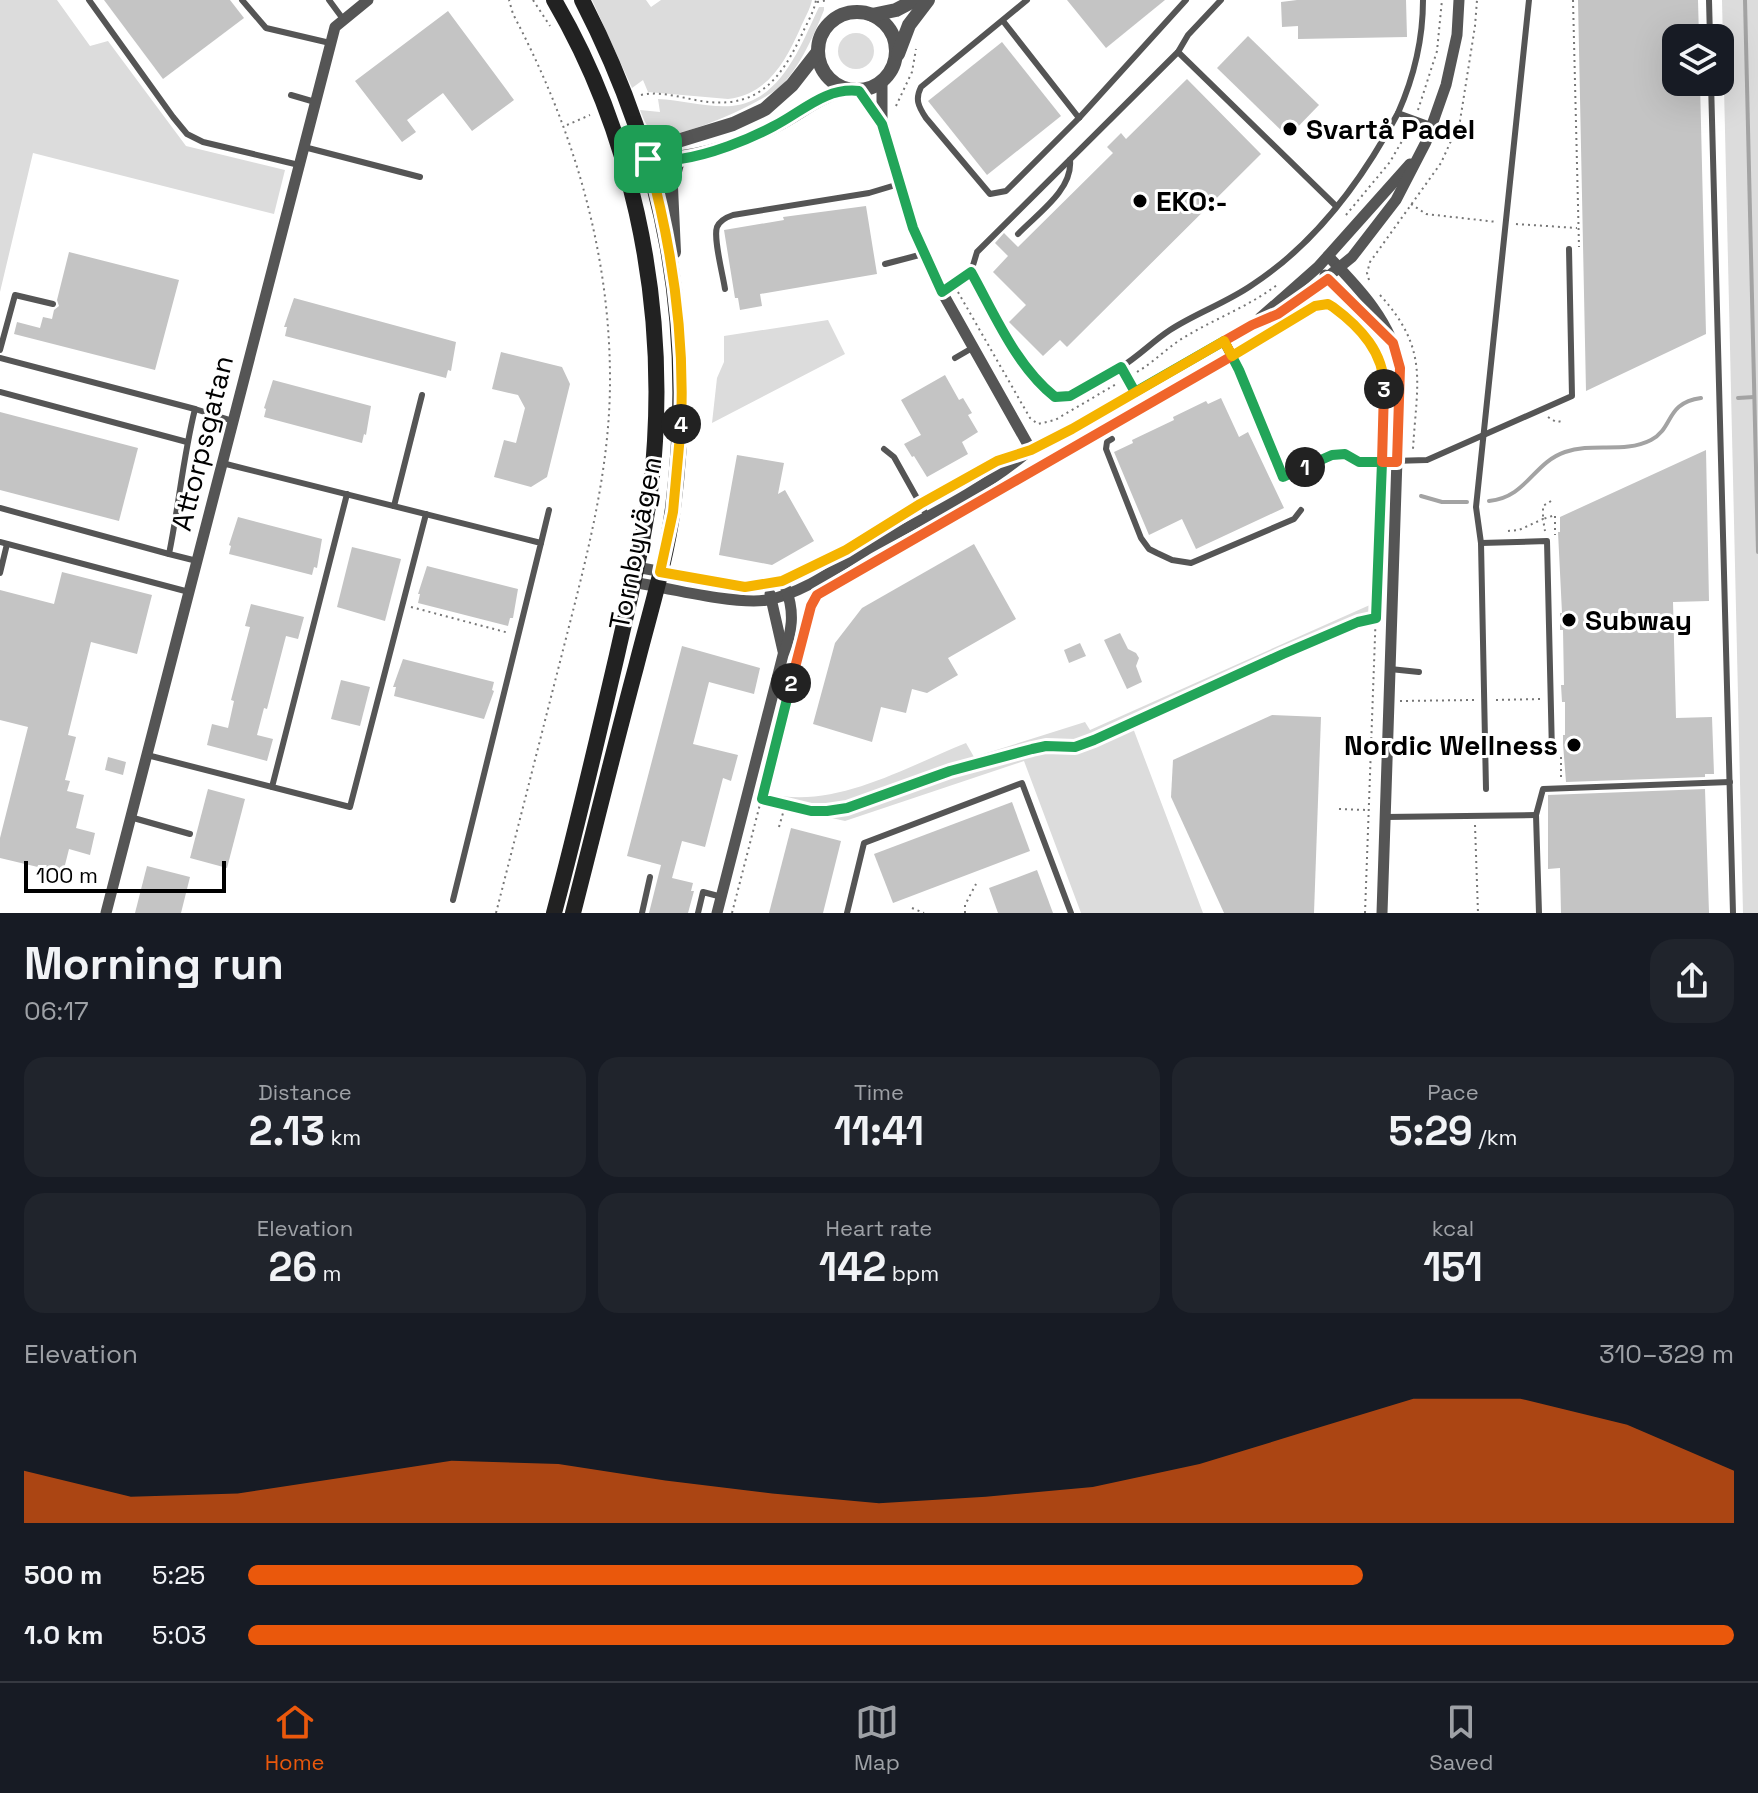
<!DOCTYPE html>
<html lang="en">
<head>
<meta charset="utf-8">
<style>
  :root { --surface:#171b24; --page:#20242c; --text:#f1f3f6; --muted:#9ea1a6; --line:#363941; --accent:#ea580c }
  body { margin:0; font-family:"Space Grotesk",sans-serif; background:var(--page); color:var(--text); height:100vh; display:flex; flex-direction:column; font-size:30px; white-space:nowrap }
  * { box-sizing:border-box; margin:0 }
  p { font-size:26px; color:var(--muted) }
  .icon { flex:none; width:44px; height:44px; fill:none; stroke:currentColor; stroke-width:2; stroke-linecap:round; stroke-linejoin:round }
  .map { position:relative; height:913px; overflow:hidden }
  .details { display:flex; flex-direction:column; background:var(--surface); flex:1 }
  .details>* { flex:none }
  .controls { position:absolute; left:1662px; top:24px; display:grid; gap:16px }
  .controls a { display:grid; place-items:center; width:72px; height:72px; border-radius:16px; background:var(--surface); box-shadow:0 8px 32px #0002; font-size:40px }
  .scale { position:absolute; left:24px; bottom:20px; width:202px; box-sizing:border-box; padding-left:8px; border:4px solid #000; border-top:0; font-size:22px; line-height:28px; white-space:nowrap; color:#000; -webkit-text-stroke:6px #fff; paint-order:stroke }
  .pin { position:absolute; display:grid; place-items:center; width:68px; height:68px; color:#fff; margin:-34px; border-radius:16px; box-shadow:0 4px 12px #0006 }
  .km { position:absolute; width:40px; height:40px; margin:-20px; border-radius:50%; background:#222; color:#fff; font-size:22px; line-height:40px; text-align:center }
  .round { display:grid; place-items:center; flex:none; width:84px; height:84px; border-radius:24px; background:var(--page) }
  .overview { display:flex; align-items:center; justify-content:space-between; height:136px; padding:0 24px }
  h1 { font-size:44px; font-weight:700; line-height:60px }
  .figures { display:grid; grid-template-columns:repeat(3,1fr); gap:12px; height:136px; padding:8px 24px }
  .figures div { display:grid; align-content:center; border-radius:20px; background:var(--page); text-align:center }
  .figures b { font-size:40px; font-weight:700 }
  .figures small { font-size:22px; font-weight:400 }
  .figures p { font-size:22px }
  .chart { height:224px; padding:16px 24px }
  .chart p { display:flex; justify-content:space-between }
  .chart svg { width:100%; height:144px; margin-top:8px; fill:var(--accent); opacity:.7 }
  ul { padding:0 24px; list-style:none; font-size:26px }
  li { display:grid; grid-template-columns:128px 96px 1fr; align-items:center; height:60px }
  li i { height:20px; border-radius:10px; background:var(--accent) }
  .dock { display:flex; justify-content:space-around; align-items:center; height:112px; border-top:2px solid var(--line); background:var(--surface); font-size:22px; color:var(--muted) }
  .dock a { display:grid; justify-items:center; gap:4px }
  .dock .current { color:var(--accent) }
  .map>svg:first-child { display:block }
</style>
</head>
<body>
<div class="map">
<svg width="1758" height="913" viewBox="0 0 1758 913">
  <rect width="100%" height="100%" fill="#fff"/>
  <g fill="#dcdcdc">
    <path d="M0,0H57L90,46L108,41L186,146L285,170L274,214L33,153L0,292Z"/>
    <path d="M592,0H646L651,7L661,0H812C810,10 804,19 800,29C785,62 768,94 728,99L648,92L643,80L632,88Z"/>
    <path d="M1722,0H1758V913H1743Z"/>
    <path d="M819,7H824V10C814,35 800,66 782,85C766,101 679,141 658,134C647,130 644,120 640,110L660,112L658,99C682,100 708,108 732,106C781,101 801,45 819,7Z"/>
    <circle cx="856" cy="51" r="18"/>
    <path d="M828,320L845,354L712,423L717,378L724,362V336Z"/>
    <path d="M1372,604L1368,613L1081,742L1072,744L1042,743L985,760L950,767L834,807L806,806L766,796L767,793C832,811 906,767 966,743L974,757L1085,722L1090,730Z"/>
    <path d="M1133,728L1203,913H1081L1024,761L845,821L823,816L838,814L939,778L1036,751L1080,750Z"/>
  </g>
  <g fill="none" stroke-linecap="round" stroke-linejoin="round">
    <g stroke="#a3a3a3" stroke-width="4">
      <path d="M1745,0L1758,552"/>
      <path d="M1738,398L1754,397"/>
      <path d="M1421,496L1442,502H1467"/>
      <path d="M1489,501C1527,497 1533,463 1565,452C1593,442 1624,454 1651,440C1674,428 1665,403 1701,398"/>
    </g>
  </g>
  <g fill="#c4c4c4">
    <path d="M104,0H230L244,18L163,79Z"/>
    <path d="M1067,0H1165L1106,48Z"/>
    <path d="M1297,0H1406L1407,37L1298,39V26L1282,27L1281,2Z"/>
    <path d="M1578,0H1698L1699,38H1676V82H1700L1706,334L1586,391Z"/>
    <path d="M448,11L514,100L472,131L443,93L407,120L416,132L402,142L355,81Z"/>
    <path d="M1248,36L1319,105L1288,137L1217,68Z"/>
    <path d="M1002,42L1061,116L987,175L928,101Z"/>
    <path d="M1187,79L1261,154L1067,347L1060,340L1043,356L1009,322L1026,305L993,272L1008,256L995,243L1004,233L1018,247L1113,153L1107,147L1121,133L1126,139Z"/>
    <path d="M866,206L877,274L760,294L762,306L740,310L738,298H735L724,230L784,220L783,217Z"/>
    <path d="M69,252L179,280L155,370L14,334L17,322L40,328L43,317L52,319L54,310L59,306L57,300Z"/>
    <path d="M294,298L456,342L451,371L448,370L446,378L285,336L287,327H284Z"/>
    <path d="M501,352L562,367L570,384L547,477L531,487L494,477L504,440L516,443L525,408L518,395L492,389Z"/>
    <path d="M945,375L959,400L963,398L972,413L968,415L978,432L962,442L968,454L927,477L914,456L912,457L904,444L921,435L901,400Z"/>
    <path d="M273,380L371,406L366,435L364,434L362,443L264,417L266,409L264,408Z"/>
    <path d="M1221,398L1239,437L1248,432L1284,508L1196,549L1182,519L1149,535L1114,452L1133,443L1132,440L1174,420L1173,417L1206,401L1208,404Z"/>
    <path d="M0,412L138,448L119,521L0,490Z"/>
    <path d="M1706,450L1709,601L1673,602L1676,718L1712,717L1714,774H1705V777L1566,782L1563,744V735H1565V702H1562L1561,685H1564L1563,630H1560V613H1562L1558,532H1560V517Z"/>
    <path d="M737,455L784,463L778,494L785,490L814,541L772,565L719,555Z"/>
    <path d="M238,517L322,539L317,568L314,567L312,575L229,554L231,546L229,545Z"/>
    <path d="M974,544L1016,619L948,658L958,675L927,693L912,689L906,713L881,707L872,742L813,724L835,643L862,608Z"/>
    <path d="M352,547L401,559L385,621L337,607Z"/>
    <path d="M427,566L518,589L513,618H510L508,626L418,603L420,594H418Z"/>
    <path d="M62,572L152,595L137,654L91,642L68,735L76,737L65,780L70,781L67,791L84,795L76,828L95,833L90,855L69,849L63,873L0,858V838L28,727L0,720V590L54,604Z"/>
    <path d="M251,604L304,617L298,639L286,636L267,709L264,708L257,735L273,739L267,761L207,745L212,724L228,728L234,701L231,700L250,627L245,626Z"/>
    <path d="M1120,633L1128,649L1136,653L1139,658L1136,666L1142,682L1127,689L1104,640Z"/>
    <path d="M1080,643L1086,656L1069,663L1064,650Z"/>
    <path d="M682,646L760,668L754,694L709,682L693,744L738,755L731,781L723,778L705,847L682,841L672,878L693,883L691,891H694L688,913H649L661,865L627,856Z"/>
    <path d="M403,659L494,682L492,690L494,691L484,719L394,696L396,687H393Z"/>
    <path d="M341,680L370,687L360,726L331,719Z"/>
    <path d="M1272,715L1321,717L1314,913H1224L1171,797L1173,760Z"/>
    <path d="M108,757L126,762L123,775L105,770Z"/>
    <path d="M208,789L245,799L227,868L190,858Z"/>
    <path d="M1705,789L1709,913H1561L1560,868L1548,869V795Z"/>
    <path d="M1012,802L1030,851L893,903L874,854Z"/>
    <path d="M791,828L841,841L823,913H769Z"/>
    <path d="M147,866L190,877L181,913H135Z"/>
    <path d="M1037,870L1053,913H998L989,888Z"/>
  </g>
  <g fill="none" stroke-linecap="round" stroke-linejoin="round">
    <g stroke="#777" stroke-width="2" stroke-dasharray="2 4" stroke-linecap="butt">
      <path d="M533,0L550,26"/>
      <path d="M1573,0L1579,247"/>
      <path d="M817,2L828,0"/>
      <path d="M641,95C663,90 687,100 709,102C760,107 782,77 802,34C807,23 814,12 816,0"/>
      <path d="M896,106L912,72L916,49"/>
      <path d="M1418,110L1437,51L1442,0"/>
      <path d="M567,125L590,115"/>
      <path d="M1411,204L1426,214L1497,222"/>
      <path d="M1346,215L1390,162L1410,127"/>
      <path d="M1516,224L1577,228"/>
      <path d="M1369,280L1367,273L1370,262L1441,163L1460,121L1475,26L1477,0"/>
      <path d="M958,292L1030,418L1038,424L1055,420L1118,383"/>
      <path d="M1380,295C1429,349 1417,381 1413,449"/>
      <path d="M1309,309C1315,306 1321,303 1327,304C1345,308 1380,353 1383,370C1387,396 1383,426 1382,452"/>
      <path d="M1241,351L1291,321"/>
      <path d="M1137,372C1154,362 1167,348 1183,338C1214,319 1248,307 1277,285"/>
      <path d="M1548,417L1556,422L1563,421"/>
      <path d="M1005,486L1222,362"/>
      <path d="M1551,501L1543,506V519L1555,515V535"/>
      <path d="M1508,531L1519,530L1543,519L1545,531"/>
      <path d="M411,607L509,633"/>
      <path d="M1496,700L1542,699"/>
      <path d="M1400,701L1474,700"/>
      <path d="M1561,757V779"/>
      <path d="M763,799L811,811H827L847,808L950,771L1032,749L1082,746L1283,654L1358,622L1374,618"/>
      <path d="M1339,809L1367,810"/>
      <path d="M1475,825L1478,913"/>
      <path d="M779,827L785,806"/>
      <path d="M912,908L924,913"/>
      <path d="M496,913C518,827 540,740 562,654C585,563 610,474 610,380C610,250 573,128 513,14L509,0"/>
      <path d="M732,913L811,606L816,596"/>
      <path d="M965,913V905L976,884"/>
      <path d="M1365,913L1381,471"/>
    </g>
    <g stroke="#555" stroke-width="6">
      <path d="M89,0L173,117L187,134L203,142L299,165"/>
      <path d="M242,0L266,28L330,43"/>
      <path d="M329,0L343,19"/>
      <path d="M1027,0L921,87C915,99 918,106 926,118L990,194L1006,191L1079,118L1186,0"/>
      <path d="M1709,0L1710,38"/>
      <path d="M1003,21L1079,118"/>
      <path d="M1178,52L1336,206"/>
      <path d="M1711,82L1733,913"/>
      <path d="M291,95L315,102"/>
      <path d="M1398,113C1414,77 1423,39 1423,0"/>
      <path d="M304,147L420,177"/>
      <path d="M1018,234C1037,214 1073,190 1070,160"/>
      <path d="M885,264L923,254"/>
      <path d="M971,272L977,252L1178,52L1188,35L1221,0"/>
      <path d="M725,289C723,275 713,238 717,227C720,220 727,217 733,215L869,193L899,184"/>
      <path d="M942,292L971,272L1026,369L1055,397L1070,396L1121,367"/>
      <path d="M1224,342L1246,387L1283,477L1332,455L1345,454L1359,462L1427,460L1572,396L1569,249"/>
      <path d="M0,350L15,295L53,304"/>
      <path d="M0,358L195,409"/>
      <path d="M955,358L974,347"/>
      <path d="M0,392L187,442"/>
      <path d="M1135,392L1121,367C1139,356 1153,341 1170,330C1196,313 1226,303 1252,285C1315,244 1363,179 1398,113L1431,125"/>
      <path d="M1112,439L1107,442L1106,449L1141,538L1149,549L1157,553L1172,560L1191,563L1294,519L1301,510"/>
      <path d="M884,449L894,457L927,516"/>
      <path d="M222,463L541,543L453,900"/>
      <path d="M394,506L422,395"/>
      <path d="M0,508L169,554"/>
      <path d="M0,542L189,592"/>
      <path d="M541,543L549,510"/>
      <path d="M1481,543L1547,541L1552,753"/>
      <path d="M197,561L169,554C179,505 183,457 195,409L233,421"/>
      <path d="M0,573L7,544"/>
      <path d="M1390,669L1419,672"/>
      <path d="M147,755L350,807L426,514"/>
      <path d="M272,787L347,494"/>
      <path d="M1486,789L1481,543L1476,507L1529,0"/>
      <path d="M130,817L190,834"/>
      <path d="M1385,817L1536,815"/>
      <path d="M642,913L650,877"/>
      <path d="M698,913L703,892L722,897"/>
      <path d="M847,913L864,843L1022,783L1071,913"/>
      <path d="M1539,913L1536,815L1543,789L1730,782"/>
    </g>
    <g stroke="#555" stroke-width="11">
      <path d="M882,82V124L913,228L942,292L1031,450"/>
      <path d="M859,91L880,120"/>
      <path d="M1328,256C1359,288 1392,322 1400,368L1382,913"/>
      <path d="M1325,275L1390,339"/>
      <path d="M1260,318L1318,267L1410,164"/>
      <path d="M636,567L745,587L782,581L846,550L920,504L997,461L1031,450L1072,429L1252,325L1293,305L1352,257L1396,200L1426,142L1446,85L1457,35L1459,0"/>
      <path d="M633,582C667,588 736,605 767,600C802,594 836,568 866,550C919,520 977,494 1024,455"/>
      <path d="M770,594L783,651"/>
      <path d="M106,913L335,27L368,0"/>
      <path d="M717,913L783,655C792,632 795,613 786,589"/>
    </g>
    <g stroke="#555" stroke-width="14">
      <circle cx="857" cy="51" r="39"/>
      <path d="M872,15L896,10L915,0"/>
      <path d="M898,54L909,25L928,0"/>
      <path d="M649,159C692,160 736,146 775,126C801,113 817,97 847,89"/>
      <path d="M625,166L648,159L671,143L733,124L765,109L792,85L817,53"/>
      <path d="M674,252L671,187L678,160"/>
    </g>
    <g stroke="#222" stroke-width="16">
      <path d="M554,0C631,131 664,290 655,441C651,513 633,584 617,655C597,741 577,827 554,913"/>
      <path d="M573,913C594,831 614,749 636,667C649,615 666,562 673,508C696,326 666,163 582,0"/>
    </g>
  </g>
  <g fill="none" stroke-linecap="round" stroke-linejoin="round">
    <g stroke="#fff" stroke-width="16">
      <path id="split-1" d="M648,159C658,159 670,161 680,159C709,155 748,140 774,126C802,112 825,87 859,91L882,124L913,228L942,292L971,272C995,315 1016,366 1055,397L1070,396L1121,367L1135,392L1224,341L1239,370L1283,477L1305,467"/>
    </g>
    <g stroke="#fff" stroke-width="16">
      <path id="split-2" d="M791,683L762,799L811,811H827L847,808L950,771L1032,749L1046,746L1075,747L1094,740L1283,654L1358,622L1376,618L1382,462H1359L1345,454L1332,455L1305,467"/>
    </g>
    <g stroke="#fff" stroke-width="16">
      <path id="split-3" d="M791,683L811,606L817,595L1232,356L1224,341L1252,325L1278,314L1328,279L1393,343L1400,368L1397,462H1382L1384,389"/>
    </g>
    <g stroke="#fff" stroke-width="16">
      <path id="split-4" d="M681,424L673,512L660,572L745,587L782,581L846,550L920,504L997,461L1031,450L1072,429L1224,341L1232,356L1315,306L1328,304L1333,307C1360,327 1385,353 1384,389"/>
    </g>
    <g stroke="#fff" stroke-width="16">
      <path id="split-5" d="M648,159C672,246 685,334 681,424"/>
    </g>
    <use href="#split-1" stroke="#22a559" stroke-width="10"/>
    <use href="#split-2" stroke="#22a559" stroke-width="10"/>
    <use href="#split-3" stroke="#f0652b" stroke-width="10"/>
    <use href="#split-4" stroke="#f5b400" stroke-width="10"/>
    <use href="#split-5" stroke="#f5b400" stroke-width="10"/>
  </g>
  <g fill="#000" stroke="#fff" stroke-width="3">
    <circle cx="1290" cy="129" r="8"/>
    <circle cx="1140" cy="201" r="8"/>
    <circle cx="1569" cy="620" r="8"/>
    <circle cx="1574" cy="745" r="8"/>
  </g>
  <g text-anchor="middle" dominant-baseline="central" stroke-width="6" stroke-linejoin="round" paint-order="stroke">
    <g font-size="28" font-weight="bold" fill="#000" stroke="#fff" text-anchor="start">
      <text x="1306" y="129">Svartå Padel</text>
      <text x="1156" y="201">EKO:-</text>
      <text x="1585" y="620">Subway</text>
      <text x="1558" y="745" text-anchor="end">Nordic Wellness</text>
    </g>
    <g font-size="28" fill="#000" stroke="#fff">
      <text transform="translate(202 443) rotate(-76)">Attorpsgatan</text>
      <text transform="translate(635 543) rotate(-79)">Tornbyvägen</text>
    </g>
  </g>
</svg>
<div class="controls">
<a><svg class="icon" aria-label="layers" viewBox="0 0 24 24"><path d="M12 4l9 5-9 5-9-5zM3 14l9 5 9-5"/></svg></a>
</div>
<div class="scale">100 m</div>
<div class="pin" style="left:648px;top:159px;background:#1e9e55"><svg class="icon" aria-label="arrive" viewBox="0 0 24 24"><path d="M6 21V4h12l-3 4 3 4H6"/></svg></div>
<b class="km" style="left:1305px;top:467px">1</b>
<b class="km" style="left:791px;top:683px">2</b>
<b class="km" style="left:1384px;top:389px">3</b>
<b class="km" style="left:681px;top:424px">4</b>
</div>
<section class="details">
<div class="overview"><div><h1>Morning run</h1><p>06:17</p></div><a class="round"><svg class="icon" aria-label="share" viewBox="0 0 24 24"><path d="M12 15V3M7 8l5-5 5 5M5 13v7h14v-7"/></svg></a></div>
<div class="figures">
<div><p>Distance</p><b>2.13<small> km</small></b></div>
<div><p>Time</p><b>11:41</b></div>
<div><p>Pace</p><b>5:29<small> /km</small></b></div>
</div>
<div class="figures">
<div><p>Elevation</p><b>26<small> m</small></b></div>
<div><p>Heart rate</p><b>142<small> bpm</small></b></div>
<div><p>kcal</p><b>151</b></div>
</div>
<div class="chart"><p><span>Elevation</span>310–329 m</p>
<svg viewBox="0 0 160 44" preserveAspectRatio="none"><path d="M0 44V28L10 36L20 35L30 30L40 25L50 26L60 31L70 35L80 38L90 36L100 33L110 26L120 16L130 6L140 6L150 14L160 28V44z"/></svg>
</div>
<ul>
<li><b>500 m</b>5:25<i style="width:75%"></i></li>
<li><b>1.0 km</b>5:03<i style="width:100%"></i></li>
</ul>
</section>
<nav class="dock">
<a class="current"><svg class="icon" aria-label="home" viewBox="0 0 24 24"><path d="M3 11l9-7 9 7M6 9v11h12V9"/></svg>Home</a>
<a><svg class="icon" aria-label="map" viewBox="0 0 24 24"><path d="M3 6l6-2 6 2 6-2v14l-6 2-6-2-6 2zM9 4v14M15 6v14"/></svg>Map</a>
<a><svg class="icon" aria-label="saved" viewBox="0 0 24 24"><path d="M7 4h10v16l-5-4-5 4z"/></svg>Saved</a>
</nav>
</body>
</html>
